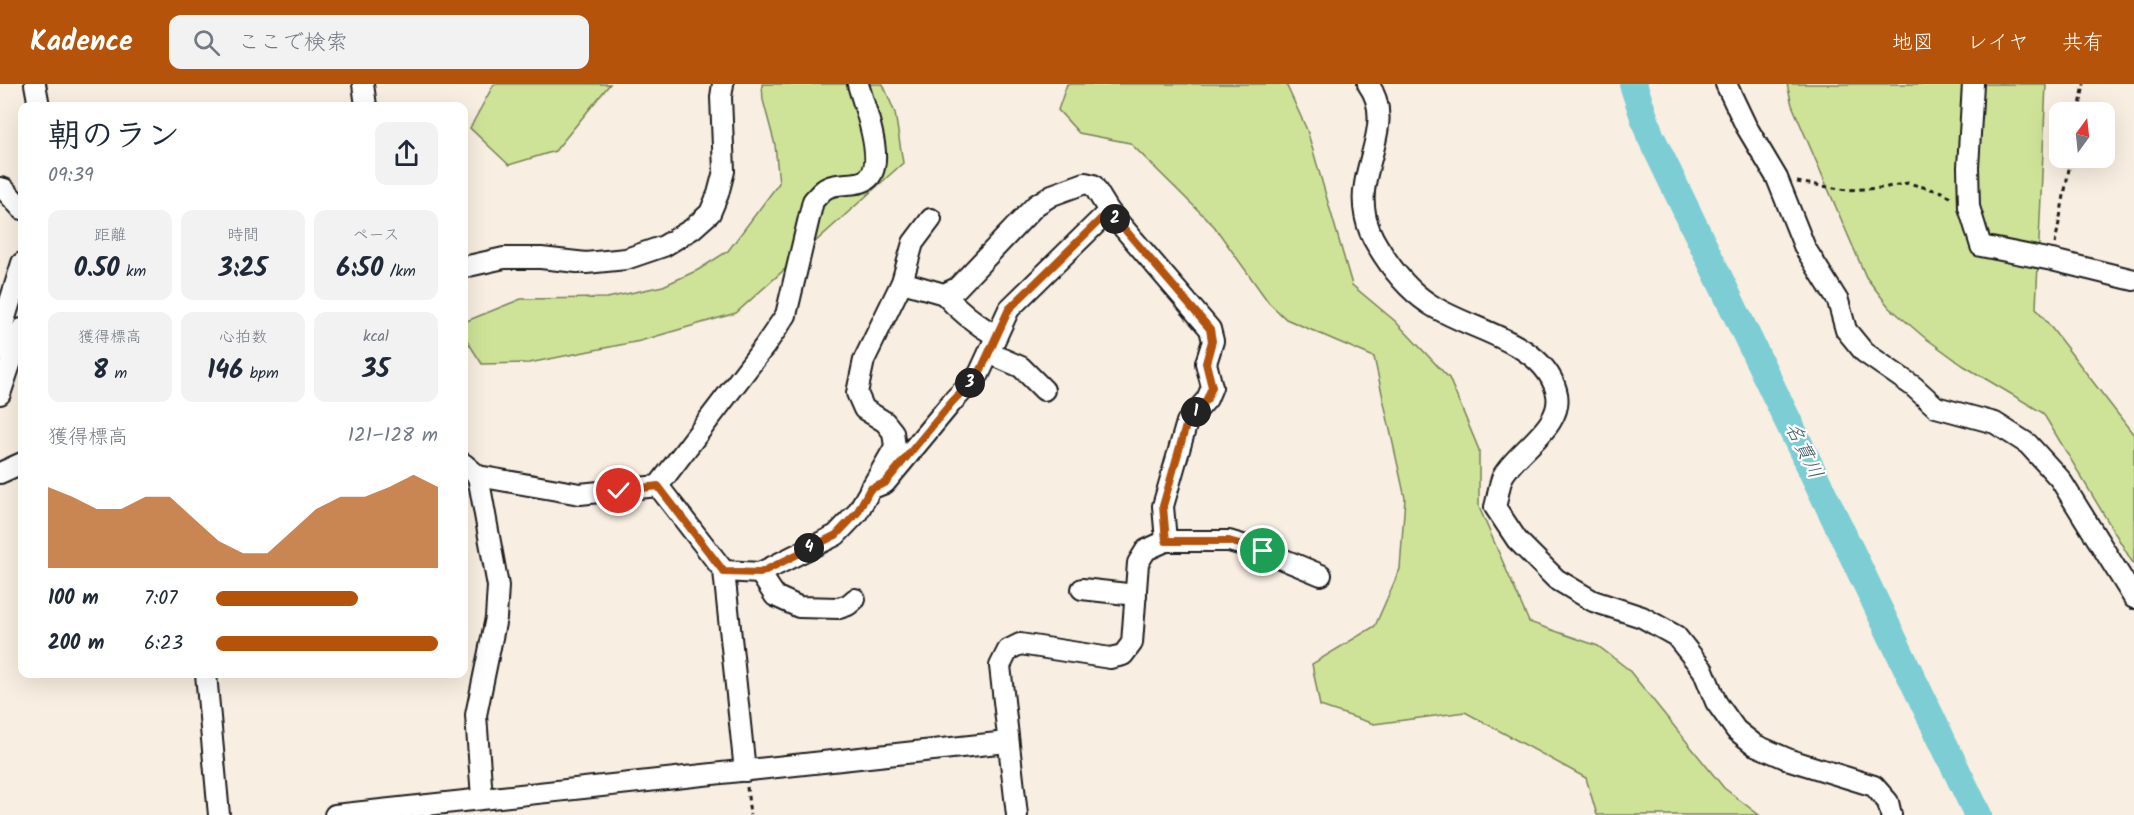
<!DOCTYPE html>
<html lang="ja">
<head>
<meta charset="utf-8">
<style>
  :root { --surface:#fff; --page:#f2f2f3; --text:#1f2937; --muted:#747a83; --accent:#b45309 }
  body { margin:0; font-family:Kalam,"Klee One",sans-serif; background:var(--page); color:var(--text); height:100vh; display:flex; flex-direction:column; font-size:22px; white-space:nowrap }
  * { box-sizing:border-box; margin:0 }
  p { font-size:20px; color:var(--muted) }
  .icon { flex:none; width:33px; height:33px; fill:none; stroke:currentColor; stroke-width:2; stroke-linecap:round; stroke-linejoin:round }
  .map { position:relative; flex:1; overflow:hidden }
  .drawer { position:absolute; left:18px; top:18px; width:450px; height:576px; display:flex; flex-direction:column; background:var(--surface); border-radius:12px; box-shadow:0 6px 24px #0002 }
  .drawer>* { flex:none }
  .needle { width:39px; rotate:15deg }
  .controls { position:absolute; left:2049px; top:18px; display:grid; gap:12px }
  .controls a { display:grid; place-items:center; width:66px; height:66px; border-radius:12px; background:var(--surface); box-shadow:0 6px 24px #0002; font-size:30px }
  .pin { position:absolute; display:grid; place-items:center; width:51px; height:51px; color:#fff; margin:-26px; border:3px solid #fff; border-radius:50%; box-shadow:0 2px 6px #0007 }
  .km { position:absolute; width:30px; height:30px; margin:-15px; border-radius:50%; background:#222; color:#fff; font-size:16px; line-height:30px; text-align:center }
  .round { display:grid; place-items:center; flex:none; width:63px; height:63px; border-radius:12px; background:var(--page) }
  .head { display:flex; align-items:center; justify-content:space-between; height:102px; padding:0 30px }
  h1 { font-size:33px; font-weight:800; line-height:45px }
  .metrics { display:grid; grid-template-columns:repeat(3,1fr); gap:9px; height:102px; padding:6px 30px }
  .metrics div { display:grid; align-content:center; border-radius:12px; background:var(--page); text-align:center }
  .metrics b { font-size:26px; font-weight:800 }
  .metrics small { font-size:16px; font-weight:400 }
  .metrics p { font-size:16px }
  .chart { height:168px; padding:12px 30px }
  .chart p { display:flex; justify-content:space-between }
  .chart svg { width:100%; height:108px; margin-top:6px; fill:var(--accent); opacity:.7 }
  ul { padding:0 30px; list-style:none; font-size:20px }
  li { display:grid; grid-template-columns:96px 72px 1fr; align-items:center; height:45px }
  li i { height:15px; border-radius:8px; background:var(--accent) }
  header { display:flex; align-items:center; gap:36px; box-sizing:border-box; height:84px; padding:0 30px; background:var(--accent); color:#fff }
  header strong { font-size:28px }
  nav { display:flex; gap:33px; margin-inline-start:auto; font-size:21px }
  .search { width:420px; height:54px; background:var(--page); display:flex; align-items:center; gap:15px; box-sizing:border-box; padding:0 21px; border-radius:12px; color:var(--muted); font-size:22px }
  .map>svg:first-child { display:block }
</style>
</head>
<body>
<header>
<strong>Kadence</strong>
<div class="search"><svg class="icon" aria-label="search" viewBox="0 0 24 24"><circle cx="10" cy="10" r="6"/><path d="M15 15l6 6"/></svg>ここで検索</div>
<nav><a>地図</a><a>レイヤ</a><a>共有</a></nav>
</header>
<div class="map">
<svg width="2134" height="731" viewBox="0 0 2134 731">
  <rect width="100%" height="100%" fill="#f8eee1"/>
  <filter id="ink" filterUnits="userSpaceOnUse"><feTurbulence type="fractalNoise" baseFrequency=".0167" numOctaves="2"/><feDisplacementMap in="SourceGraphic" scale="12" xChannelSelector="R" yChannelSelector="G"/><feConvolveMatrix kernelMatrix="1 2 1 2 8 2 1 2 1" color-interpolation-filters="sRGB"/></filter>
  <g filter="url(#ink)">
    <g fill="#cfe398" stroke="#76805a" stroke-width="1.5">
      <path d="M494,0H610L555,67L509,81L470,44Z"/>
      <path d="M762,0H883L895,29L903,79L736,229L640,257L529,279L482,280L464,252V238L521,215L607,214L663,202L698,186L728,167L779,99L775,61L763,16Z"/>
      <path d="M1067,0H1286L1307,46L1352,201L1395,237L1449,294L1479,366V423L1529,538L1598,562L1628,585L1724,704L1759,731H1597L1586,694L1465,628L1374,640L1320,622L1312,580L1375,542L1400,485L1405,414L1374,273L1286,235L1269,219L1214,142L1130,59L1079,49L1058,26Z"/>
      <path d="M1787,0H2046L2036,224L2134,351V481L2043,329L1964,282L1924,253L1889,223L1866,193L1792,21Z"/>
    </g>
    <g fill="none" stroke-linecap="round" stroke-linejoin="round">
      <path stroke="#7dced4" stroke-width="28" d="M1633,0L1650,51L1978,731"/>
      <g stroke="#1c1c1c" stroke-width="24">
        <g id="minor">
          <path d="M35,0L39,22"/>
          <path d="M363,0L366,22"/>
          <path d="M1368,0C1391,31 1370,67 1365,100C1361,121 1366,144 1377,161C1390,183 1407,205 1428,219C1466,246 1541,255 1556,306C1567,341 1517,366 1503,392C1499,400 1498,413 1495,423L1517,456L1556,495L1593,517L1642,533L1676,552L1703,586L1716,618L1736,646L1755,661L1790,676L1874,702L1888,718L1891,731"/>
          <path d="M1726,0L1746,42L1777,94L1805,164L1838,217L1846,246L1864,268L1913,302L1936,323L1995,339L2028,360L2060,395L2134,514"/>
          <path d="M1973,0L1968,83L1969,123L1981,162L2052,176L2134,196"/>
          <path d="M0,104L4,105L22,125"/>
          <path d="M1109,127L1210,245L1213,257L1206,279L1212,303L1207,315L1187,338L1163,422L1166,457H1229L1263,467L1321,491"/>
          <path d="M464,183L504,174H541L586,179L626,175L664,162L692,145L710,129L718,110L724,87L721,13L723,0"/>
          <path d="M944,210C960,228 976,240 996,252"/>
          <path d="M0,265L4,237L22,179"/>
          <path d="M989,269L1021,283L1044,306"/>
          <path d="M0,310L22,245"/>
          <path d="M464,380L478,392L580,410L658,402L764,263L786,231L813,117C817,113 822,106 827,104C838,98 853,102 864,97C890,85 863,20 858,0"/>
          <path d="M0,389L22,379"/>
          <path d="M478,392L498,502L496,534L476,631L482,714"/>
          <path d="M658,402L724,487L745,687"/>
          <path d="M870,405L885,399L952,318L979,290L1009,225L1109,127L1093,101L1085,99L1052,111L1036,121L957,204L944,210L902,198"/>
          <path d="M724,487L760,489L836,451L857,429L895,363L893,348L885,338L864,325L857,309L864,276L902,198L913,159L931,135"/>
          <path d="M760,489L775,512L799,523L839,524L848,521L855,515"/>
          <path d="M1082,505L1136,511"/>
          <path d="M206,590L219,731"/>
          <path d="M335,731L1007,658"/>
          <path d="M1017,731L1000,582L1008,566L1020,560L1110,574L1123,571L1132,559L1138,479L1146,466L1166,457"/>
        </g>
      </g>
      <g stroke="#1c1c1c" stroke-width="3" stroke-dasharray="4.5 4.5" stroke-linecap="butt">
        <path d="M2079,28L2084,0"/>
        <path d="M1797,98L1847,106L1882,104L1908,99L1942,108L1952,114"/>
        <path d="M2055,160L2071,74"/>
        <path d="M747,703L750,731"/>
      </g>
      <use href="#minor" stroke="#fff" stroke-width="20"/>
    </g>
  </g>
  <g fill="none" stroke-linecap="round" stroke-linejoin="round" filter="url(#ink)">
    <g stroke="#fff" stroke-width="12">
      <path id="route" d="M619,407L658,402L724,488L760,489L836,451L857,429L870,405L885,399L952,318L979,290L1009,225L1109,127L1210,245L1212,257L1206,279L1212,303L1207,315L1187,338L1163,422L1166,457H1229L1263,467"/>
    </g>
    <use href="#route" stroke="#b45309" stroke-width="8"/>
  </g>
  <g text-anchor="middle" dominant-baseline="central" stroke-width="4.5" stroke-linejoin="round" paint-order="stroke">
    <g font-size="20" font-style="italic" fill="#436366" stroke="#fff">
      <text transform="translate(1803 367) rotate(64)">名貫川</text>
    </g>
  </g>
</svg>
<div class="controls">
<a><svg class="needle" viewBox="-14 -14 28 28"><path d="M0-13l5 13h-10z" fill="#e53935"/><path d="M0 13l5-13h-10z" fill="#747a83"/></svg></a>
</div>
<div class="pin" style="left:1263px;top:467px;background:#1e9e55"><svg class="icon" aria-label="arrive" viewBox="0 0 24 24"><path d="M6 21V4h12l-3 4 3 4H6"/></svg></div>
<div class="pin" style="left:619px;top:407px;background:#d93025"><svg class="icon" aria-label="check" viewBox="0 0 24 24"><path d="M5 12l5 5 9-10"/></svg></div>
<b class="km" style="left:1196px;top:328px">1</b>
<b class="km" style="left:1115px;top:135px">2</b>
<b class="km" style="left:970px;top:299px">3</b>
<b class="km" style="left:809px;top:464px">4</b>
<section class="drawer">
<div class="head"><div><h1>朝のラン</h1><p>09:39</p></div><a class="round"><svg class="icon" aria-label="share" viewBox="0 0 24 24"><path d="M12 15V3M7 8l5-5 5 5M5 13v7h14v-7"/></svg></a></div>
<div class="metrics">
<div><p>距離</p><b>0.50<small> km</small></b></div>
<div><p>時間</p><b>3:25</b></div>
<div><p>ペース</p><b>6:50<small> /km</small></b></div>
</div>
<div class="metrics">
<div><p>獲得標高</p><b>8<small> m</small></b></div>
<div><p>心拍数</p><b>146<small> bpm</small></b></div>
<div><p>kcal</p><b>35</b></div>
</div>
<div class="chart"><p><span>獲得標高</span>121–128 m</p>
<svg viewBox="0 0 160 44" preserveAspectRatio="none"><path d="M0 44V11L10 15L20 20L30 20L40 15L50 15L60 24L70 33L80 38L90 38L100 29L110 20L120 15L130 15L140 11L150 6L160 11V44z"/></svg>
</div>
<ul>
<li><b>100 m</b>7:07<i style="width:64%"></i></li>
<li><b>200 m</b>6:23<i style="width:100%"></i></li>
</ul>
</section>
</div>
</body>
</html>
